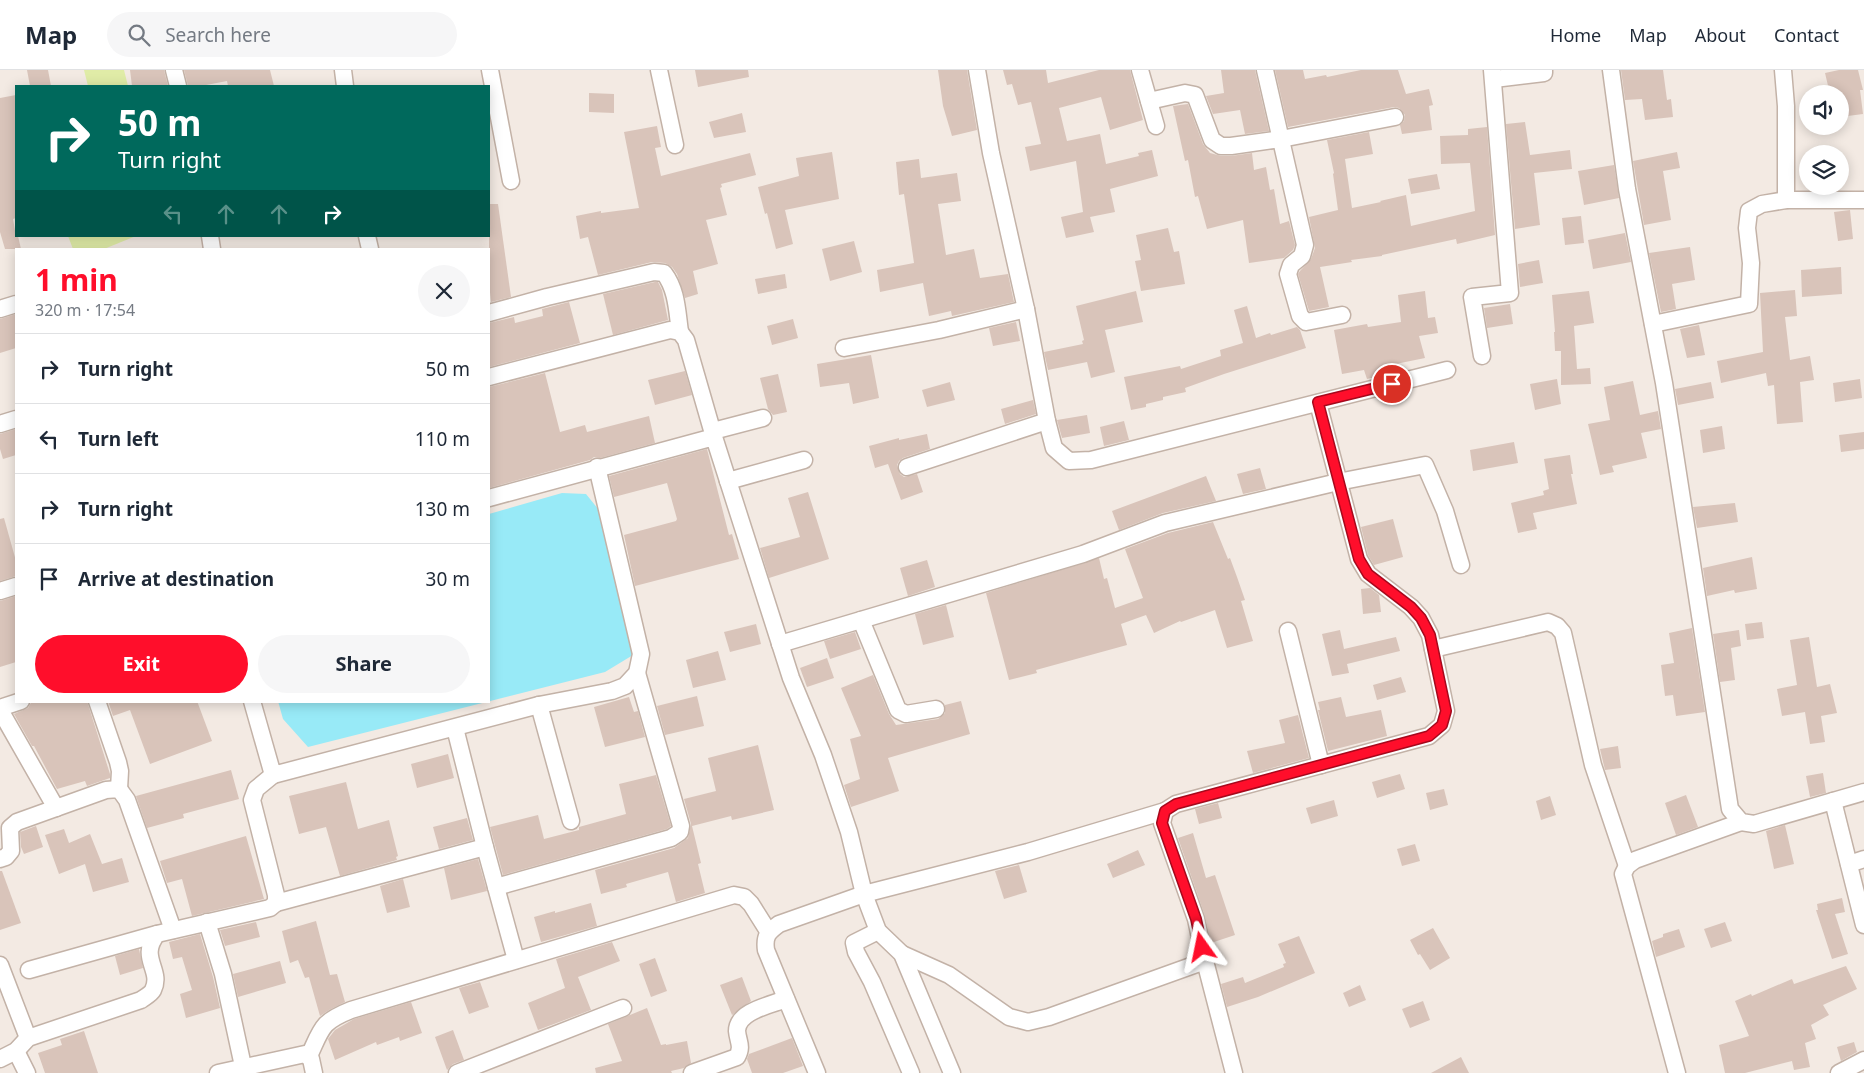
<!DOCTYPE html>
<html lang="en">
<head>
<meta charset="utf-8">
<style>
  :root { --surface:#fff; --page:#f6f6f7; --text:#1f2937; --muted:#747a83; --line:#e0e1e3; --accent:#ff0e2b }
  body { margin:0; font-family:"Noto Sans",sans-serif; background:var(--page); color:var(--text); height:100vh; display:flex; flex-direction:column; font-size:19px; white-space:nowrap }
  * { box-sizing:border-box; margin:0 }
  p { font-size:16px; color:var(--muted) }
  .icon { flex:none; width:28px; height:28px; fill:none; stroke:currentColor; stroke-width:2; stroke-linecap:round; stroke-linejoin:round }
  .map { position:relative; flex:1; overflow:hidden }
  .side { position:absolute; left:15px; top:178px; width:475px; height:455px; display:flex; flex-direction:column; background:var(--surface); border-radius:0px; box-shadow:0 2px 12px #0003 }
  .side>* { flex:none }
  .top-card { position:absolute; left:15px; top:15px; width:475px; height:152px; border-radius:0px; box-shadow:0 2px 12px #0003; background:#00695c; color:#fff; overflow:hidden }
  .controls { position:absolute; left:1799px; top:15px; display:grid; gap:10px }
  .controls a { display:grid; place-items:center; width:50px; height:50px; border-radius:50%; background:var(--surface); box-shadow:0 2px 12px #0003; font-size:25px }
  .pin { position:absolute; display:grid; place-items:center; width:42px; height:42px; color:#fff; margin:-21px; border:2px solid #fff; border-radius:50%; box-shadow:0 1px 5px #0007 }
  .me { position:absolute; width:55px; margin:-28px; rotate:348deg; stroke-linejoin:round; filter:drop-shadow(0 0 4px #0008) }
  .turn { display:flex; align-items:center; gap:18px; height:105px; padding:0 20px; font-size:22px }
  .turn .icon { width:65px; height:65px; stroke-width:2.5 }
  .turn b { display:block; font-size:35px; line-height:42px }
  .lanes { display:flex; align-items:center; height:48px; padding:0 20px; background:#0003; justify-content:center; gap:25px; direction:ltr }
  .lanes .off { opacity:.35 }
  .round { display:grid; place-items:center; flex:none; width:52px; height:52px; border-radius:26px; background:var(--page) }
  .summary { display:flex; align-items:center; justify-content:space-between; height:85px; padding:0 20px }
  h1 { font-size:30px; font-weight:700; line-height:38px; color:var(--accent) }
  .action { display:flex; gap:10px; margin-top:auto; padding:10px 20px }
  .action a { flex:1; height:58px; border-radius:30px; background:var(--accent); color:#fff; font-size:20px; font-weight:700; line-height:58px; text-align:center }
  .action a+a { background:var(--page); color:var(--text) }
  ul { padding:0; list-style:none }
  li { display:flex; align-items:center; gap:15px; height:70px; padding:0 20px; border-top:1px solid var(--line) }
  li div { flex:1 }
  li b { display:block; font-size:19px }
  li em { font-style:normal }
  header { display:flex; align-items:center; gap:30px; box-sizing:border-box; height:70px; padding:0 25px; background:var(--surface); border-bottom:1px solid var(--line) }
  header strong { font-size:24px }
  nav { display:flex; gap:28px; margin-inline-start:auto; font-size:18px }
  .search { width:350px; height:45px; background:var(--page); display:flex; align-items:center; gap:12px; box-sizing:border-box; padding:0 18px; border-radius:28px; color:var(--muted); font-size:19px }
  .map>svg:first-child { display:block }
  .green { fill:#e0eca7 }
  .water { fill:#98eaf7 }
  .building { fill:#d9c4ba }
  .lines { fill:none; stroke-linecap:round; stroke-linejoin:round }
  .street-casing { stroke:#c3b2a7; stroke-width:19 }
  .street { stroke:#fff; stroke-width:16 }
  .route-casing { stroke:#a6091c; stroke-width:12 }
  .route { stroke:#ff0e2b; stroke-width:9 }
</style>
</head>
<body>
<header>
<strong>Map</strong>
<div class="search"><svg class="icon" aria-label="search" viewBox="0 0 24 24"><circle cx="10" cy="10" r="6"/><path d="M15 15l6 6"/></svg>Search here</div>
<nav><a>Home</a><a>Map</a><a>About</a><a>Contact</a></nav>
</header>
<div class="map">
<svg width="1864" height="1003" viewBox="0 0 1864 1003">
  <rect width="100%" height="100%" fill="#f3eae3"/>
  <g class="green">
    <polygon points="84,0 124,0 128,16 88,16"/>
    <polygon points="68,166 136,166 104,179 73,179"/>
  </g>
  <polygon class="water" points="562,423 586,424 607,450 633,585 605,602 308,677 283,649 278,631 489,631 489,444"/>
  <g class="building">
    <polygon points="27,0 48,0 51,16 30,16"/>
    <polygon points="130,0 164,0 168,16 132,16"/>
    <polygon points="184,0 270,0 274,16 228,16 227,11 201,16 188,16"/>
    <polygon points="695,0 748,0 749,7 698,17"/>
    <polygon points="938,0 967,0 977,60 952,66 943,36"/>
    <polygon points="1003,0 1046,0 1048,13 1099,0 1130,0 1143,50 1110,60 1101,27 1059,38 1067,71 1100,64 1106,94 1139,86 1138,83 1152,80 1158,106 1110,119 1115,142 1090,147 1094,162 1066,168 1061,147 1083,142 1076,91 1030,101 1025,77 1041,74 1031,32 1018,35 1012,14 1007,15"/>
    <polygon points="1221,0 1255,0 1269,61 1245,64 1240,40 1213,44 1206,26 1224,23"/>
    <polygon points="1275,0 1303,0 1305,9 1326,5 1327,7 1361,0 1398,0 1406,24 1429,19 1433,35 1429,36 1432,60 1402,64 1400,55 1404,51 1405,45 1399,38 1394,37 1288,57"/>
    <polygon points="1621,0 1663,0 1667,30 1671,29 1673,47 1645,50 1642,29 1625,30"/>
    <polygon points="1839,0 1858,0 1863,20 1860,20 1863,44 1840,47 1840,24 1830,24 1825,3"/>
    <polygon points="589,23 614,24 614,43 589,42"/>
    <polygon points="16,25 16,148 13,149 16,166 18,166 21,179 5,179 0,162 0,28"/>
    <polygon points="1188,34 1203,74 1210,83 1221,86 1231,86 1252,83 1254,100 1266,97 1270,120 1274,119 1280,154 1289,151 1295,175 1293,180 1284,188 1249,193 1243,150 1207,159 1198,126 1195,127 1188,90 1185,91 1173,36"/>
    <polygon points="742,43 746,62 714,68 709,52"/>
    <polygon points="1525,52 1530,85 1570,80 1572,99 1534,103 1540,155 1515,159 1506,54"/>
    <polygon points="657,56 661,77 655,78 661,106 750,83 756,105 721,114 722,117 720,118 727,145 706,150 718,194 693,201 698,224 685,228 677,204 672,197 665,193 652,192 598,205 588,167 580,169 576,146 601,141 601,143 639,138 624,62"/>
    <polygon points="1487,57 1495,165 1457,174 1456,169 1382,185 1382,186 1351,190 1352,192 1320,197 1329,237 1309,241 1298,204 1300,201 1311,189 1315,178 1309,147 1338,140 1333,104 1334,103 1327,70 1369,62 1373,84 1345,89 1352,138 1381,132 1380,131 1406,125 1411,156 1475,141 1470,93 1441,94 1440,66 1468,65 1468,59"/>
    <polygon points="832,82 839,129 785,140 793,174 776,179 767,143 765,144 758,117 799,106 796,88"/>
    <polygon points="1677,82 1680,98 1663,101 1671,150 1644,155 1633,91"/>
    <polygon points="919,89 921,108 957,103 961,131 938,134 946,185 974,179 980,208 1008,204 1014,232 952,246 951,241 929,246 923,213 880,222 877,200 914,193 904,124 899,125 896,92"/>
    <polygon points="1614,95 1619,128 1584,135 1578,101"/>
    <polygon points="1437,104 1440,119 1411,124 1408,109"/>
    <polygon points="489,134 498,134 511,227 491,232 489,213"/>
    <polygon points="1850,140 1853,169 1838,171 1834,142"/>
    <polygon points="1581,146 1584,173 1565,175 1562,148"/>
    <polygon points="1168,158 1174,182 1179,181 1185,214 1141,221 1135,191 1141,190 1136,165"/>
    <polygon points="1625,163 1631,192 1593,199 1588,170"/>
    <polygon points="854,171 862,202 830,211 822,179"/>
    <polygon points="1690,177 1695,210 1672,214 1676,239 1661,242 1649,183"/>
    <polygon points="1539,190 1543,213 1520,217 1518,194"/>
    <polygon points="1841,197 1842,224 1802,227 1801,200"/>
    <polygon points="785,204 787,218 758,224 755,209"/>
    <polygon points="655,212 658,212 662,220 668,250 613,265 603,224"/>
    <polygon points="1795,220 1797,246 1785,247 1790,290 1810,286 1814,310 1800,312 1803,352 1777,354 1774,315 1768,316 1766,303 1721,313 1717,291 1763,282 1760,223"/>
    <polygon points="1136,221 1143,252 1105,260 1115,302 1091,308 1087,292 1048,300 1044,282 1083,274 1082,271 1084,270 1076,236"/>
    <polygon points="1425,221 1428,248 1435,247 1438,263 1419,266 1425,288 1381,297 1384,305 1367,309 1364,300 1342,304 1334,260 1367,254 1368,257 1401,252 1398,225"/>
    <polygon points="1589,221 1594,253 1574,256 1577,299 1590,298 1591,314 1561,315 1561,281 1555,281 1554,262 1555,262 1552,225"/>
    <polygon points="569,232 580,273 489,297 489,253 514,247 515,253 543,246 542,239"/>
    <polygon points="1510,234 1513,254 1487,258 1484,238"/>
    <polygon points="1247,236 1256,268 1270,263 1271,265 1297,257 1300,260 1306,278 1224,304 1185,318 1186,322 1163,327 1163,330 1146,334 1146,337 1131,340 1124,307 1180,296 1181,299 1221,286 1220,280 1243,273 1234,240"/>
    <polygon points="16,244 16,278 0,283 0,249"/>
    <polygon points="793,249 798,268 772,275 767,256"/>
    <polygon points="1016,252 1020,271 993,276 989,258"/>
    <polygon points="1699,255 1705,285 1687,288 1680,259"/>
    <polygon points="871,285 879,328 853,334 849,313 820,317 817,294"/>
    <polygon points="685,301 692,325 655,335 648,310"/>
    <polygon points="545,303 560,362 585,355 587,362 649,346 655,373 600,388 594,387 590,390 489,418 489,317"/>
    <polygon points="778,304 787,342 773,345 768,339 760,308"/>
    <polygon points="1557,309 1561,334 1535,340 1530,314"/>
    <polygon points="1860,309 1862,328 1835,332 1833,313"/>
    <polygon points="1633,311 1640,345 1658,341 1661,359 1641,363 1647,388 1612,396 1614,402 1600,405 1588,354 1610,350 1604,317"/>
    <polygon points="950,312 955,330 927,337 922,320"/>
    <polygon points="1711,312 1714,328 1678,335 1675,319"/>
    <polygon points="1033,330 1036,344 1005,354 1001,339"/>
    <polygon points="1087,345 1090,363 1062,368 1057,350"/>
    <polygon points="1124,351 1129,370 1104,376 1100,357"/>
    <polygon points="1722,356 1725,379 1703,383 1700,360"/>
    <polygon points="16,359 16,385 3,389 0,379 0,364"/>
    <polygon points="1864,362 1864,379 1841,382 1839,365"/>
    <polygon points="927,364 930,379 903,388 899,391 897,395 900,404 904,407 917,404 923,422 901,430 888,394 875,398 869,376 899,368 899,370"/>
    <polygon points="1514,372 1518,393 1473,401 1470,380"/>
    <polygon points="707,379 729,465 732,464 739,489 635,516 624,465 676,451 677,449 667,413 614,427 609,406"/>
    <polygon points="1570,385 1573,404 1571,404 1577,434 1533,443 1537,459 1518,463 1511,433 1544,425 1543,421 1549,419 1544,389"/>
    <polygon points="1260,398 1266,419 1243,424 1237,404"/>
    <polygon points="1206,406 1216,431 1163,443 1119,460 1112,441"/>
    <polygon points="808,422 829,489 769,508 760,478 800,467 788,428"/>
    <polygon points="1735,433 1738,452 1697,458 1693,437"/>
    <polygon points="4,448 16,491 16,506 0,511 0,449"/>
    <polygon points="1393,449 1403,487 1374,495 1368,485 1361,457"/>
    <polygon points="1213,452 1228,489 1230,488 1237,507 1245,530 1241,531 1253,571 1227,578 1215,540 1181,552 1180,551 1154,563 1146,545 1121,554 1127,575 1036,600 1037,603 1009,610 986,523 1099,488 1104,509 1107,508 1115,538 1143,528 1125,479 1168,463"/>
    <polygon points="1752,487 1757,519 1735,523 1734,520 1707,526 1703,498"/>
    <polygon points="927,490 935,517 908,526 900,498"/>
    <polygon points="1370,518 1379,525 1381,542 1363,544 1361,519"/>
    <polygon points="16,526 16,592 0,597 0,531"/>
    <polygon points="946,535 954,567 923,575 915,544"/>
    <polygon points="1762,552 1764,568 1747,570 1745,554"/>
    <polygon points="756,554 761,574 730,582 724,562"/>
    <polygon points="1692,558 1705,642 1676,646 1673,625 1665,626 1661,595 1674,593 1669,563"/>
    <polygon points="1340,560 1344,579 1396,567 1400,581 1347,594 1349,603 1332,606 1322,564"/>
    <polygon points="1739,560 1741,576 1731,578 1735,610 1720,612 1713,564"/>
    <polygon points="855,562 861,579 830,589 824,571"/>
    <polygon points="1809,567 1817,617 1830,614 1837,643 1821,646 1825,672 1810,674 1805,642 1782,646 1777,619 1797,615 1790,570"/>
    <polygon points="718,581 726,610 693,618 686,590"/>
    <polygon points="827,588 834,608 807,617 800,598"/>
    <polygon points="873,605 889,644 896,655 938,649 945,643 945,635 961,631 970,664 888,688 899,721 851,737 844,715 860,709 850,669 861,666 841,618"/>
    <polygon points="1401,607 1406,622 1377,630 1373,615"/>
    <polygon points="697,626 704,656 665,665 657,636"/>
    <polygon points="629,627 634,642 638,641 645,667 605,677 594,637"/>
    <polygon points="1341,627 1346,647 1381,640 1387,666 1328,681 1318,640 1320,640 1318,632"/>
    <polygon points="32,631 87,631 110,704 110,708 87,716 85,711 57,719 34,676 32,676 14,644 28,638"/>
    <polygon points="108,631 197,631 212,671 150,694 130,640 113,646"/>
    <polygon points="1298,645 1309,688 1253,703 1247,681 1285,673 1279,650"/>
    <polygon points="758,675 774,740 732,750 731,746 692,756 701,793 698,794 705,823 676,832 668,802 626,814 627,817 601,824 595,800 674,778 688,768 691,754 684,729 716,721 708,688"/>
    <polygon points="1618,676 1621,698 1605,700 1600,679"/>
    <polygon points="448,684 454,708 417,718 411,694"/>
    <polygon points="231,700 239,729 183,744 184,748 147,758 136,726"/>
    <polygon points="1823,703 1826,723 1810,727 1806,706"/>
    <polygon points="1400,704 1405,719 1377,728 1372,712"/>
    <polygon points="656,705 671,756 667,759 503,805 490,757 538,745 544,769 579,760 579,757 626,744 619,714"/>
    <polygon points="346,712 358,759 389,750 398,786 396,787 397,790 340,806 326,757 299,764 289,726"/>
    <polygon points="1444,719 1448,735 1430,740 1426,723"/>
    <polygon points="1686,725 1698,757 1676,765 1665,733"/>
    <polygon points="1550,726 1556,745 1541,750 1536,731"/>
    <polygon points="1334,730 1338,746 1311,754 1306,738"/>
    <polygon points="1218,733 1222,748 1199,754 1195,739"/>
    <polygon points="467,748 473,770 439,779 433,757"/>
    <polygon points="1785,755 1794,794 1774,799 1766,761"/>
    <polygon points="36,756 43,777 24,784 21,777 20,762"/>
    <polygon points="64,759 69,773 90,764 102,794 122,788 129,812 93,822 85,794 59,804 45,765"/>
    <polygon points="1193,763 1206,808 1215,805 1235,865 1211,873 1205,846 1178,768"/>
    <polygon points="246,766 264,829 192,846 182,809 167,813 160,791"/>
    <polygon points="1415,774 1420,791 1402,796 1397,779"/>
    <polygon points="1138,780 1145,795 1113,808 1107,794"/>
    <polygon points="478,789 487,821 451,830 444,798"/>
    <polygon points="1019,795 1027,822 1004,829 995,801"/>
    <polygon points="0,801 2,801 21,853 0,860"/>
    <polygon points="403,809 410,837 387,843 380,816"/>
    <polygon points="1842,828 1845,842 1835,844 1848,884 1832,889 1816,840 1818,840 1817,834"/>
    <polygon points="591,833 597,856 541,872 534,847 555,841 555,843"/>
    <polygon points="316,851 330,905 337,904 345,932 329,940 320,946 309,907 305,908 298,890 290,893 282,861"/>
    <polygon points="256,852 260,867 225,876 220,860"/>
    <polygon points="1725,852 1732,871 1711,878 1704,859"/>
    <polygon points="1433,858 1450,888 1430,900 1420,884 1418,885 1410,870"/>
    <polygon points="1679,859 1685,877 1656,887 1652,871 1663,867 1663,864"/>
    <polygon points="200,864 213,907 220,938 186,948 180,924 192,920 182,887 173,889 169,872"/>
    <polygon points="1299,866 1315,903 1258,927 1227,937 1221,914 1243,907 1245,913 1284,897 1283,894 1286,893 1278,874"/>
    <polygon points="612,872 620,891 578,907 591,940 538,960 528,933 565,918 556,889"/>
    <polygon points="139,879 143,898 120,905 115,886"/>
    <polygon points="655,888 667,921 651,927 639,894"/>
    <polygon points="280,891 286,913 238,927 233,904"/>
    <polygon points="1846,896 1857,919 1823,935 1829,945 1811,955 1816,969 1805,973 1810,997 1794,1000 1792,991 1745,1003 1725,1003 1719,975 1749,966 1735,931 1751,924 1752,926 1792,909 1794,914"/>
    <polygon points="742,907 751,931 732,945 720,915"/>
    <polygon points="480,912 489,937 469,944 459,918"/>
    <polygon points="1360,915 1366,930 1349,937 1343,923"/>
    <polygon points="1423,931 1430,950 1410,958 1402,939"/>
    <polygon points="411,932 422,963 400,971 399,967 377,975 376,972 335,990 328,969 335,960 354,949"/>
    <polygon points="647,938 661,975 666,974 666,975 687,971 691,993 684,998 671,1001 672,1003 596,1003 595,998 622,991 608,954"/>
    <polygon points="453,960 464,990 453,994 447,1000 435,967"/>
    <polygon points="84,961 98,1003 45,1003 38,983 62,975 60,969"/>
    <polygon points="792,968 803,996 783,1003 752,1003 747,989 749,984"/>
    <polygon points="1854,972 1857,982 1841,991 1837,977"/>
    <polygon points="1461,987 1469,1003 1431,1003"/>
  </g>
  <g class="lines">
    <g class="street-casing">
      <g id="street">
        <polyline points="174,0 178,16"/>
        <polyline points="343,0 345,16"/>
        <polyline points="490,0 511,111"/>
        <polyline points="659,0 675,75"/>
        <polyline points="977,0 991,83 1026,239 1047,351 1054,378 1069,391 1091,390 1447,300"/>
        <polyline points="1140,0 1156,56"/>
        <polyline points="1265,0 1305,175 1302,186 1291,195 1288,204 1300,246 1306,252 1342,245"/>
        <polyline points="1611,0 1627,119 1664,313 1730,739 1741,752 1754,754 1864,722"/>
        <polyline points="1783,0 1786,36 1786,130"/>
        <polyline points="1494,9 1544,3 1544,0"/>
        <polyline points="1149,31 1185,23 1195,25 1212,70 1221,76 1231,76 1281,69 1395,47"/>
        <polyline points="210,166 212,179"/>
        <polyline points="367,166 370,179"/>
        <polyline points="0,239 16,234"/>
        <path d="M489,243L547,227L654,202L664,203C677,220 677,241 680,262"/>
        <polyline points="1653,254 1749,234 1751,193 1747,158 1749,141 1762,134 1786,130 1864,130"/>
        <polyline points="844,278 939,260 1026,239"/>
        <polyline points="1482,286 1472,227 1510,223 1492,0"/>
        <polyline points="489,307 670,260 680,262 686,270 714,367"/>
        <polyline points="0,354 16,349"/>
        <polyline points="713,361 763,348"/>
        <polyline points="907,397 1047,351"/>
        <polyline points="728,411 804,390"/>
        <polyline points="489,428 714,367 791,608 823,685 849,762 864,824 878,861 902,884 952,1003"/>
        <polyline points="0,521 16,516"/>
        <polyline points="861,550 898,640 906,644 936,639"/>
        <polyline points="1288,561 1321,695"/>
        <polyline points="780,574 1083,484 1165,453 1338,412 1425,395 1445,441 1461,495"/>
        <polyline points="1433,579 1548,552 1557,556 1563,563 1593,695 1627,796"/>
        <polyline points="97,631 118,692 120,701 119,719"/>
        <polyline points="252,631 273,705 539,635 612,621 625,616 637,603 641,584 597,397"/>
        <polyline points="539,635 571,751"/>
        <polyline points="0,638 21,631"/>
        <polyline points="0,640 56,738"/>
        <polyline points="455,658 485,777 516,890"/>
        <polyline points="1833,731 1864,855"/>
        <polyline points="0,789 6,787 11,781 10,758 17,752 106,720 119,719 127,730 173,860"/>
        <polyline points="1849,794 1864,789"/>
        <polyline points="496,817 671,768 680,762 681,756 637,603"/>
        <polyline points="276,833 485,777"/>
        <polyline points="207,852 223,904 243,996"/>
        <polyline points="878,861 854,873 856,882 872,912 911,1003"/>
        <polyline points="902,884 949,905 1009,947 1028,952 1049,947 1205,891"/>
        <polyline points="0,895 28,968"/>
        <polyline points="29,900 157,864"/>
        <polyline points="16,981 27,1003"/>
        <path d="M309,986C322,958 321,952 351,940L734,825L744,827L751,834L768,861"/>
        <path d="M0,989L16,981L28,968L141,930C145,927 151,924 153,920C163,900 138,888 157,864L270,838L276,833V825L252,730L256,719L273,705"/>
        <polyline points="218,1003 305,984 311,989 314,1003"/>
        <polyline points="457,1003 623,938"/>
        <path d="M692,1003L737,987C743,976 738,972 737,961C737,941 771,935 786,929"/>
        <path d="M817,1003L766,880C764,866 768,862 779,854L864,824L1028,782L1165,741"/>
        <polyline points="1234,1003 1205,891 1196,849 1162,753 1165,741 1176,734 1429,666 1442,655 1446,641 1430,565 1421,548 1411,537 1368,504 1359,489 1318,333"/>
        <polyline points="1677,1003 1623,804 1627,796 1635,790 1741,752"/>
        <polyline points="1839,1003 1864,990"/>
      </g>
    </g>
    <use href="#street" class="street"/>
  </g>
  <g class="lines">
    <g class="route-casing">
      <polyline id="route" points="1202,877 1196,849 1162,753 1165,741 1176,734 1429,666 1442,655 1446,641 1430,565 1421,548 1411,537 1368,504 1359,489 1318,332 1392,314"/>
    </g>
    <use href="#route" class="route"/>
  </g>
</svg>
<div class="controls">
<a><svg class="icon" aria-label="sound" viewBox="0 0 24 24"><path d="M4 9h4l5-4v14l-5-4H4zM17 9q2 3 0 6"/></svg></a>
<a><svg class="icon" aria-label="layers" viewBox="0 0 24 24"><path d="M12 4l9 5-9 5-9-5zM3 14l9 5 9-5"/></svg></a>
</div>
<div class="pin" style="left:1392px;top:314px;background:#d93025"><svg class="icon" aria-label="arrive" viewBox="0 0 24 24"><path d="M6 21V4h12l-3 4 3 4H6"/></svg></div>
<svg class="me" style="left:1202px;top:877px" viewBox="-20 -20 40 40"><path d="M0-17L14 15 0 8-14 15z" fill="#ff0e2b" stroke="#fff" stroke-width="4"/></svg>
<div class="top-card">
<div class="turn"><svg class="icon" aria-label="right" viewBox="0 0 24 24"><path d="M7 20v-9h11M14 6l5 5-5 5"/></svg><div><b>50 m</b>Turn right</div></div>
<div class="lanes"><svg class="icon off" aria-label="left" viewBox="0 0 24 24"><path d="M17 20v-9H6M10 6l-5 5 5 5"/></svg><svg class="icon off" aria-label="ahead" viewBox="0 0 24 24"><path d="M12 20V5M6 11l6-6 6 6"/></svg><svg class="icon off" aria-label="ahead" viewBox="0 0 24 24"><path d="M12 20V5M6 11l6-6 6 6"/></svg><svg class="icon" aria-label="right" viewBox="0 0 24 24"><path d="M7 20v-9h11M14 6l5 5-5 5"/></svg></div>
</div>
<section class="side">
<div class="summary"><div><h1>1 min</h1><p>320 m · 17:54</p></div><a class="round"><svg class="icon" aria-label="close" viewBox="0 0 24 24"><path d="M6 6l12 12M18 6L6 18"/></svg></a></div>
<ul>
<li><svg class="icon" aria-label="right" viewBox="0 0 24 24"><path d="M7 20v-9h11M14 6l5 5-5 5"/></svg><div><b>Turn right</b></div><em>50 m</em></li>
<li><svg class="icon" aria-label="left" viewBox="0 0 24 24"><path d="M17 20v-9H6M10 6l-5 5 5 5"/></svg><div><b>Turn left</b></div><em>110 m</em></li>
<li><svg class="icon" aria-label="right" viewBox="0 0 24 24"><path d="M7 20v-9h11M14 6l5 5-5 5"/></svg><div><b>Turn right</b></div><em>130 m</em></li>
<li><svg class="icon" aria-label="arrive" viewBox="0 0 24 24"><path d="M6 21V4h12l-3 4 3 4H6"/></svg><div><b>Arrive at destination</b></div><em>30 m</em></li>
</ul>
<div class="action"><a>Exit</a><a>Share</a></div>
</section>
</div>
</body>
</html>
